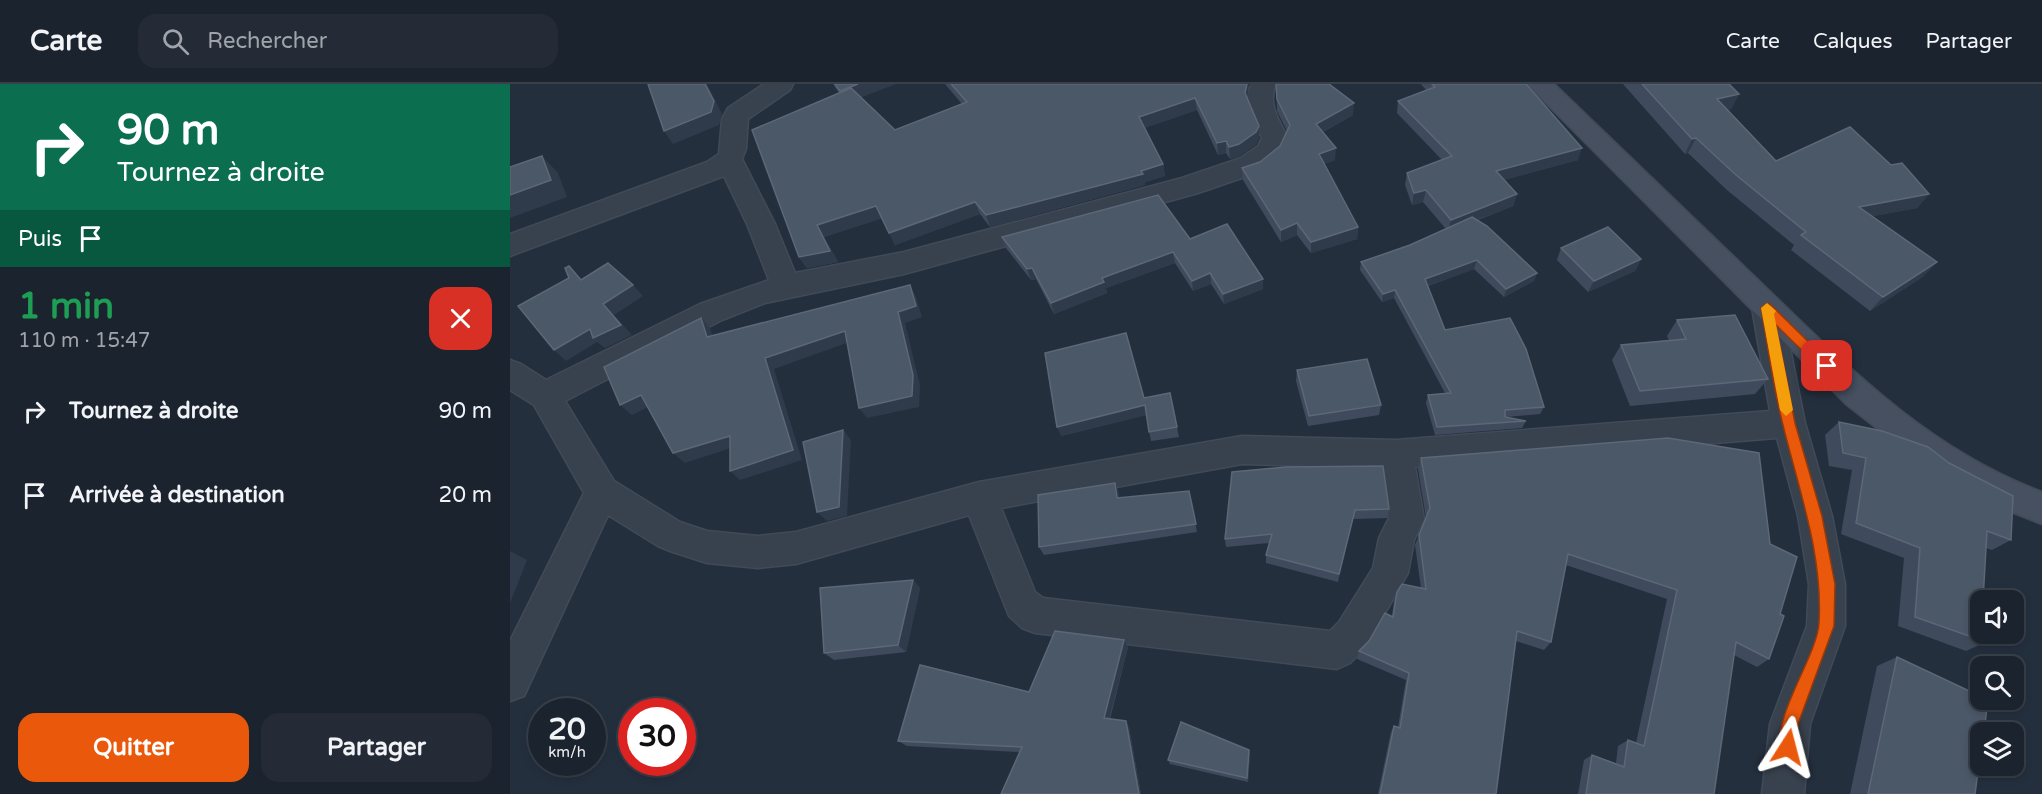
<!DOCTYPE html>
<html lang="fr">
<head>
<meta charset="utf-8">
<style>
  :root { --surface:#1b232e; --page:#242b36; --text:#f1f3f6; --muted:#a0a4aa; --line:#39404a; --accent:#ea580c }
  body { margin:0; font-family:"Varela Round",sans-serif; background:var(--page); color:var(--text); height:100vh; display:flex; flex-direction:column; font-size:22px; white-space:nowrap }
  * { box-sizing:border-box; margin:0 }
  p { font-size:20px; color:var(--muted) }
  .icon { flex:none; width:33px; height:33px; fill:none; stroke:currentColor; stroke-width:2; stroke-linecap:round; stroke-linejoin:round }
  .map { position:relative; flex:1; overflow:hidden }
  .details { display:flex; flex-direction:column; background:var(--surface); width:510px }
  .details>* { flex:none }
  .top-card { background:#0b6e4f; color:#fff; overflow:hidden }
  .buttons { position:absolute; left:1460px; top:506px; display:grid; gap:12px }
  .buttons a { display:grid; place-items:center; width:54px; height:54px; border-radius:12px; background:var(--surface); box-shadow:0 3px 9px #0003,0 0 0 2px var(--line); font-size:30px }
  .speed { position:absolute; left:18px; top:614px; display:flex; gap:12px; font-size:30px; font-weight:700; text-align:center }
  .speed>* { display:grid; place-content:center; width:78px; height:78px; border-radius:50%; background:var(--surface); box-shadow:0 3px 9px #0003,0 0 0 2px var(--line); line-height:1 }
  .speed small { font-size:15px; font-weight:400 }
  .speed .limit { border:9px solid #d22; background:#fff; color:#111 }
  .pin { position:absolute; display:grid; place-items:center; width:51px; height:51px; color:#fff; margin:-26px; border-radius:12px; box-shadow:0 3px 9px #0006 }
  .me { position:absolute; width:66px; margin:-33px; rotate:9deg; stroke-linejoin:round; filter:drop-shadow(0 0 4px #0008) }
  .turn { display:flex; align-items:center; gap:21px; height:126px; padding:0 18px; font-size:27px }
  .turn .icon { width:78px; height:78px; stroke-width:2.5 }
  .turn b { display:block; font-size:42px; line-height:51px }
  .then { display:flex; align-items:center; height:57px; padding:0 18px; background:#0003; gap:12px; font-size:22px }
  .round { display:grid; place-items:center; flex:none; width:63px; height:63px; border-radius:18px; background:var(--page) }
  .summary { display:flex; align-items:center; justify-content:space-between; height:102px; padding:0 18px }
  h1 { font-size:36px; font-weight:700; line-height:45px; color:#1e9e55 }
  .cta { display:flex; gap:12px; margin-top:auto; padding:12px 18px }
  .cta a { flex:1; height:69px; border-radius:18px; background:var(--accent); color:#fff; font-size:24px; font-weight:700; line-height:69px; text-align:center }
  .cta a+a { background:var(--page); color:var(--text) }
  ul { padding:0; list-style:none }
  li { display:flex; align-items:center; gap:18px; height:84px; padding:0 18px }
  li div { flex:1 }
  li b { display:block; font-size:22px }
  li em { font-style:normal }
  header { display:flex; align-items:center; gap:36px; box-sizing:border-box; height:84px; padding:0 30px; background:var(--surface); border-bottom:2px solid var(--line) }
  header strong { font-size:28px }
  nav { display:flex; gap:33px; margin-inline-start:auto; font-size:21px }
  .search { width:420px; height:54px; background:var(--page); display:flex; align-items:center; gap:15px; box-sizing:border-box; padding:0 21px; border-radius:18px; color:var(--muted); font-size:22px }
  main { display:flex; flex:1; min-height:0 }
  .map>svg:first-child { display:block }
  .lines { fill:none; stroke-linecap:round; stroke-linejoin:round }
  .minor-casing { stroke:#414a57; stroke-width:3 }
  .secondary-casing { stroke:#414a57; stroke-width:3 }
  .minor { fill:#38414e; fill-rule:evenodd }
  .secondary { fill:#465061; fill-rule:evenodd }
  .wall { fill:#3f4b5c }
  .shaded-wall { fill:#2f3b4b }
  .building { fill:#4b5868; stroke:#5c6777; stroke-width:1.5 }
  .route { fill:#ea580c; stroke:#983908; stroke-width:1.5 }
  .slow { fill:#f59e0b }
</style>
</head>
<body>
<header>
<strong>Carte</strong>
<div class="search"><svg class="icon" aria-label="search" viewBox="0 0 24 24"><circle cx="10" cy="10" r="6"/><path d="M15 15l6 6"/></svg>Rechercher</div>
<nav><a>Carte</a><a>Calques</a><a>Partager</a></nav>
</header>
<main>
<section class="details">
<div class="top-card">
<div class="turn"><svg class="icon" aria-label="right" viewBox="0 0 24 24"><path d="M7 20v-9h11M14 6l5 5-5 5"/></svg><div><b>90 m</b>Tournez à droite</div></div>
<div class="then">Puis<svg class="icon" aria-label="arrive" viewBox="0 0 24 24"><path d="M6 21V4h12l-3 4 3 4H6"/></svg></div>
</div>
<div class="summary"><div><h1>1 min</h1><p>110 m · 15:47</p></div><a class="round" style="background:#d93025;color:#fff"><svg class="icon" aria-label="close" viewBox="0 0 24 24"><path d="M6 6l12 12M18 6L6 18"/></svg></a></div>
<ul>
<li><svg class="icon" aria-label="right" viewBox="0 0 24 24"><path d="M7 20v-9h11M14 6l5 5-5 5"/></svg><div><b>Tournez à droite</b></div><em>90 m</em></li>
<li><svg class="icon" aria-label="arrive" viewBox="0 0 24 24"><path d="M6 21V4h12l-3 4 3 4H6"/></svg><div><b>Arrivée à destination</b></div><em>20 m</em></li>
</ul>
<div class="cta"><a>Quitter</a><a>Partager</a></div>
</section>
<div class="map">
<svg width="1532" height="710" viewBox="0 0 1532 710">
  <rect width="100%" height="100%" fill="#242f3e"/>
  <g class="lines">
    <g class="minor-casing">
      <path id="minor" d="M254,0H283L280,6L238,35L236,65L232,75L265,140L285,189L394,168L672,94L731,74L748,62L752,54C743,37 731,19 742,0H766C757,19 769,37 778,54L768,73L749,88L688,109L394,190L255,219L212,236L55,317L104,397L170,438L197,447L248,452L286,448L469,398L732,352L886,356L1260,327L1242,224L1246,216L1257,212L1268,216L1272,224L1295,339L1322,432L1335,500V542L1300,640L1294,710H1252L1260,640L1297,542L1299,500L1288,432L1267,354L905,383L914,435L904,456L898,489L855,564L840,579L827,585L525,549L512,544L499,532L459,431L286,480L248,484L197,479L160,467L148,462L98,431L14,612L0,617V557L74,409L24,321L0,306V276L11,280L36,296L190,220L259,196L237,140L214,92L0,172V150L197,78L209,70L212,35L218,24ZM732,380L872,384L879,434L869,454L863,484L829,538L820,547L533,514L525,508L491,424Z"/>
    </g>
    <g class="secondary-casing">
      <path id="secondary" d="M1017,0H1044C1111,65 1179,130 1247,195C1335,280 1415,364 1532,408V440L1484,421L1424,389L1336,320Z"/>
    </g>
    <use href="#minor" class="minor"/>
    <use href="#secondary" class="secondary"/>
  </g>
  <g class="wall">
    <polygon points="323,0 385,0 351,13 385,46 452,20 435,0 739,0 737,13 749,54 746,60 730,72 720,75 716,69 708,71 687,26 634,44 653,80 655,92 635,98 635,101 480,143 470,130 385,161 372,134 314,153 328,178 297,184 289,173 329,9"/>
    <polygon points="766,0 843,31 813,48 825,76 814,80 848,143 847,155 801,169 787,151 771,158 733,96 732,84 750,78 770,62 777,47 767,27"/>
    <polygon points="911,0 1016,0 1068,76 994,96 1007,110 1003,122 968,136 1027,189 1024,197 994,213 964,185 918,202 935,246 1034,323 1030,330 996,333 1016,337 1012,344 925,351 916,319 918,311 935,309 884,214 872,218 850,186 851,178 900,161 936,145 913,118 902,121 895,101 897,89 932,76 887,29 888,17 916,6"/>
    <polygon points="1113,0 1219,0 1229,10 1221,25 1217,26 1266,77 1381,81 1419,110 1407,124 1363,132 1414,192 1360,227 1281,166 1284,161 1217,106 1178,69 1175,70"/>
    <polygon points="492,153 680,155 753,195 753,205 714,220 701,200 683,207 665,179 596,204 597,209 544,230 526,195 521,196 496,164"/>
    <polygon points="1051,164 1131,175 1125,187 1078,208 1047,176"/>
    <polygon points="1167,236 1258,295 1245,310 1120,322 1102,276 1111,261 1159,256 1157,252"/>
    <polygon points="787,286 871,321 869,331 798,342 786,297"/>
    <polygon points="660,309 669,353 641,357 636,331 551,352 634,314"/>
    <polygon points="1329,338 1501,456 1482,466 1476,464 1470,516 1476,558 1456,567 1388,542 1394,474 1331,450 1342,386 1319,382 1315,351"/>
    <polygon points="911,374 1260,460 1270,530 1259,575 1247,583 1224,571 1204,710 1068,710 1074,676 1082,671 1106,679 1108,662 1118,656 1126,659 1157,515 1056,481 1041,558 1034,566 1006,557 986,710 868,710 881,648 884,642 888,643 896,596 847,575 849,567 882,532 884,517 887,508 911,504 905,461 916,434 908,385"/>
    <polygon points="722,388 879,425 877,434 843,435 828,498 756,479 756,471 759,459 716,463 715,455"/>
    <polygon points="605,399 609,409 609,414 679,407 687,448 534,471 529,463"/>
    <polygon points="403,496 410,504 396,568 324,576 314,569"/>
    <polygon points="618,563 600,635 619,643 631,710 491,710 510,668 397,662 388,657 519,608"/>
    <polygon points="1387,573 1465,710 1340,710 1367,582"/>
    <polygon points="739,666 740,671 738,698 660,680 658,676"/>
  </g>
  <g class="shaded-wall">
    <polygon points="195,0 197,0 212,30 209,41 163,60 154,47"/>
    <polygon points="348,0 385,0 337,19 330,7"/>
    <polygon points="737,0 739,0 736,21 735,9"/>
    <polygon points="1229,10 1221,25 1199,30 1207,15"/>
    <polygon points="685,14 687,26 631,45 629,33"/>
    <polygon points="844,19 843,31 805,52 806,40"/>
    <polygon points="749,42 749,54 746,60 730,72 720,75 719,63"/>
    <polygon points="1186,54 1178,69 1175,70 1182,55"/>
    <polygon points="716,57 716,69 708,71 707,59"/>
    <polygon points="826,64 825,76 809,82 809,70"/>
    <polygon points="1072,64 1068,76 982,99 986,87"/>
    <polygon points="32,72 48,89 57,113 0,134 0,111"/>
    <polygon points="653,80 655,92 635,98 635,101 480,143 476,131"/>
    <polygon points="916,106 913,118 902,121 904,109"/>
    <polygon points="1007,110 1003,122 938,147 941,136"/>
    <polygon points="1419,110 1407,124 1338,137 1349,123"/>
    <polygon points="465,118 470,130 385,161 379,149"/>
    <polygon points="366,122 373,134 314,153 328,178 297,184 289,173 307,141"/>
    <polygon points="787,139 787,151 771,158 771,146"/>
    <polygon points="848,143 847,155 801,169 801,158"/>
    <polygon points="663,168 665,179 596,204 597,209 544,230 541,219 592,194"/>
    <polygon points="1131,175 1125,187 1078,208 1084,197"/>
    <polygon points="967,176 964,185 914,203 915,195"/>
    <polygon points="1427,178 1414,192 1360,227 1373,213"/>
    <polygon points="522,184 526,195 521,196 517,185"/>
    <polygon points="700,189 701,200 683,207 682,197"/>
    <polygon points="1027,189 1024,197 994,213 996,205"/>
    <polygon points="753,195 753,205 714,220 713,210"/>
    <polygon points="123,201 133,212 104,231 122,251 95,264 87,258 56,277 44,266 93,220"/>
    <polygon points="400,201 406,213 412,233 395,239 410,301 409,323 357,334 349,324"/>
    <polygon points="885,206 884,214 872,218 873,210"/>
    <polygon points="191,234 200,244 207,264 197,253"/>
    <polygon points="335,247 342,257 264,285 292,376 230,396 220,387 255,274"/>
    <polygon points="131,311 142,321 122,331 110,321"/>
    <polygon points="635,321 637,331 551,352 547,343"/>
    <polygon points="333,346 341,356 337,432 317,437 307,428"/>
    <polygon points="220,352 230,361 175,379 163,369"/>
    <polygon points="605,399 609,409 610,423 607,414"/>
    <polygon points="845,426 843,435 828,498 829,490"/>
    <polygon points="0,467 17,476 0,519"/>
    <polygon points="403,496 410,504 396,568 388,561"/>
    <polygon points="614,556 618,563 598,639 594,634"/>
    <polygon points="616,637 619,643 631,710 629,710"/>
    <polygon points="739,666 740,671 738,698 737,694"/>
  </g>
  <g class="building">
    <polygon points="138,0 195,0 204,17 201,28 154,47"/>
    <polygon points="325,0 348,0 330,7"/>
    <polygon points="441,0 737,0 735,9 749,42 746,48 729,60 719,63 716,57 707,59 685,14 629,33 653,80 631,87 633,90 476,131 465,118 379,149 366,122 307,141 320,167 289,173 242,46 341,4 385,46 457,18"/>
    <polygon points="766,0 819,0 844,19 806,40 826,64 809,70 848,143 801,158 787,139 771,146 732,84 750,78 770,62 780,41 767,15"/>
    <polygon points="922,0 1016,0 1072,64 986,87 1007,110 941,136 916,106 904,109 897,89 942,72 888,17 925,3"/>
    <polygon points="1132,0 1219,0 1229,10 1207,15 1266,77 1340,43 1381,81 1392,79 1419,110 1349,123 1427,178 1373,213 1291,151 1296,148 1226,91 1186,54 1182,55"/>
    <polygon points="32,72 41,96 0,111 0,83"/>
    <polygon points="648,111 680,155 717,140 753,195 713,210 700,189 682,197 663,168 592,194 594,198 541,219 522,184 517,185 492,153"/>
    <polygon points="962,133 977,142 1027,189 996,205 967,176 915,195 935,246 1000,234 1016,265 1034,323 995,326 995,333 1016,337 927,343 918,311 941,309 885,206 873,210 851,178 900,161"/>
    <polygon points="1098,143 1131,175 1084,197 1051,164"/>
    <polygon points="98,179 123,201 93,220 111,241 83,254 80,245 44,266 8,222 59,194 55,184 59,182 71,196"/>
    <polygon points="400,201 406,222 388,228 403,291 402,312 349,324 335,247 255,274 283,366 220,387 220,352 163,369 131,311 110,321 94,283 191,234 197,253"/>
    <polygon points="1225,231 1258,295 1130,307 1111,261 1176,255 1167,236"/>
    <polygon points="616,249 634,314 660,309 667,343 639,348 635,321 547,343 535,269"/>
    <polygon points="857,275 871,321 799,332 787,286"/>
    <polygon points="1329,338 1372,347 1418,363 1439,379 1503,412 1501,456 1477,447 1473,516 1470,516 1470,549 1476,549 1476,558 1405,533 1410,464 1346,439 1356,374 1333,369"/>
    <polygon points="333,346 329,423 307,428 293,358"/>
    <polygon points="1158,354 1249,369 1260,460 1287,473 1270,530 1274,532 1259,575 1226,558 1204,710 1076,710 1082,671 1114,683 1118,656 1134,662 1167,506 1058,470 1041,558 1007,547 986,710 870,710 884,642 890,644 899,589 849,567 859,557 875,529 883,533 887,508 892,500 916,505 909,451 920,424 911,374"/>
    <polygon points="873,382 879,425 845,426 829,490 756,471 762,450 715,455 722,388 776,383"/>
    <polygon points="605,399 607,414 679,407 686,440 529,463 528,411"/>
    <polygon points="403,496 388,561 314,569 310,504"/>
    <polygon points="545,547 614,556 594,634 616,637 629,710 491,710 512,663 388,657 410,581 519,608"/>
    <polygon points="1387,573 1470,612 1470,615 1478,616 1474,648 1470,648 1470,673 1465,710 1358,710"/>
    <polygon points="671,638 739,666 737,694 658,676"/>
  </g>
  <path class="route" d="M1257,219L1261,221L1323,282L1321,286H1312L1266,241L1285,339L1312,432L1325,500L1324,542L1288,640L1284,669L1278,671L1272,669C1259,637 1307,573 1309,539C1313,470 1289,407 1273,341C1263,303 1258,263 1251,224Z"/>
  <polygon class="slow" points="1257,219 1266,227 1264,230 1283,326 1276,332 1270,326 1251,224"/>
</svg>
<div class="buttons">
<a><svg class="icon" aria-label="sound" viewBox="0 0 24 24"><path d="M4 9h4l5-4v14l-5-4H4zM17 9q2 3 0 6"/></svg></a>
<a><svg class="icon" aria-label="search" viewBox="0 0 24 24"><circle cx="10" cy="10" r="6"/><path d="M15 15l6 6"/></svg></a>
<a><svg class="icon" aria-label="layers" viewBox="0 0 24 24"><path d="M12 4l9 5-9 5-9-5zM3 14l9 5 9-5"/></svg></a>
</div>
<div class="speed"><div>20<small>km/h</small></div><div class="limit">30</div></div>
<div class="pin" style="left:1317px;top:282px;background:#d93025"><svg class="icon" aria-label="arrive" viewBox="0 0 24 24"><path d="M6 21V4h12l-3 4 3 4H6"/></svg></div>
<svg class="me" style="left:1278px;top:663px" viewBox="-20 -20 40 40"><path d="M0-17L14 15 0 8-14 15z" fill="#ea580c" stroke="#fff" stroke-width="4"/></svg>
</div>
</main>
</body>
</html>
